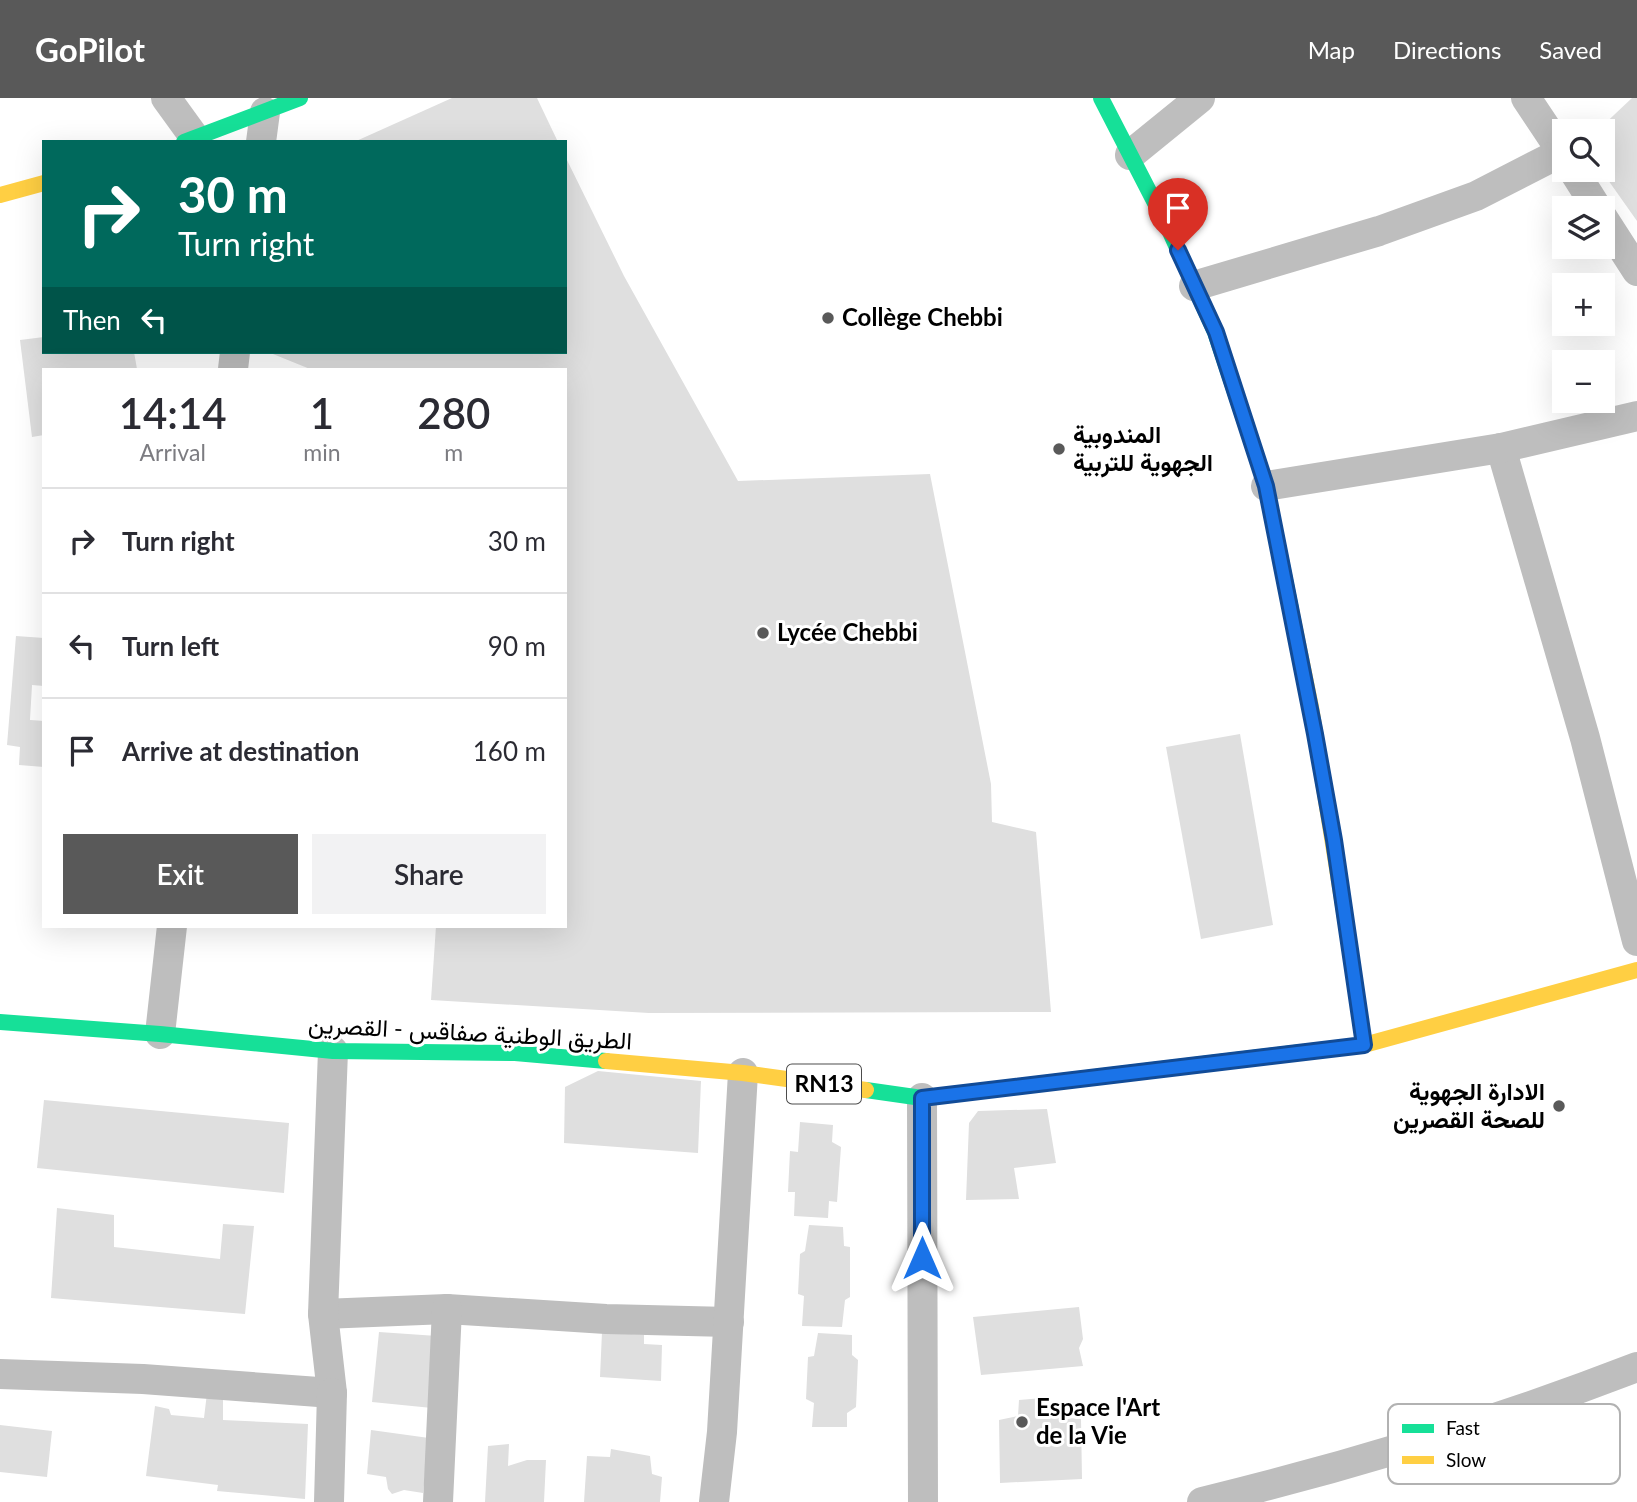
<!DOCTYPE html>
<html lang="en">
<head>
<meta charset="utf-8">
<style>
  :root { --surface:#fff; --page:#f2f2f3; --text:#2b2b33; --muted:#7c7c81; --line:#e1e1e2; --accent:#595959 }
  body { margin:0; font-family:Lato,Vazirmatn,sans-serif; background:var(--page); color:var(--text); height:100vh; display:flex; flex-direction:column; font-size:26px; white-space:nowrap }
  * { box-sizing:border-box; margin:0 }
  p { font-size:23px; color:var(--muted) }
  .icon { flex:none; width:38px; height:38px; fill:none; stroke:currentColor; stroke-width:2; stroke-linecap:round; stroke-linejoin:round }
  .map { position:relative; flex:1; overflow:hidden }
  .details { position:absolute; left:42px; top:270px; width:525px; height:560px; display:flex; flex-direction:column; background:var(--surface); border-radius:0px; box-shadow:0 7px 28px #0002 }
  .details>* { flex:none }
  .banner { position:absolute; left:42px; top:42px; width:525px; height:214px; border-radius:0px; box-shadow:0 7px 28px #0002; background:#00695c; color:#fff; overflow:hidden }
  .tools { position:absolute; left:1552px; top:21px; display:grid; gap:14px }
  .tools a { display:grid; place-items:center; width:63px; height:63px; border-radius:0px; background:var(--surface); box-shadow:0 7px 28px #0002; font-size:35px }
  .pin { position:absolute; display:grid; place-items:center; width:60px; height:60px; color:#fff; margin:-72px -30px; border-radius:50% 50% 50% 0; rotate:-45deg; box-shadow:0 0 7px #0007 }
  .pin .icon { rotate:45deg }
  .me { position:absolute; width:77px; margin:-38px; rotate:0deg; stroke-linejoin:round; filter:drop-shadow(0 0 5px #0008) }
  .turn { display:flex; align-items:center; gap:24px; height:147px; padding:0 21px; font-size:32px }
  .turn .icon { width:91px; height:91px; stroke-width:2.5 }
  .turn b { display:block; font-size:49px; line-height:60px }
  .then { display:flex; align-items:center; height:66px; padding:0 21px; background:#0003; gap:14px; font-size:26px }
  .eta { display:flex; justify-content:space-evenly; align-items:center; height:119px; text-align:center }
  .eta b { font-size:42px; font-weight:600; line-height:49px }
  .button { display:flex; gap:14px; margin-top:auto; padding:14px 21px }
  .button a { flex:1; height:80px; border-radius:0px; background:var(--accent); color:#fff; font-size:28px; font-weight:600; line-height:80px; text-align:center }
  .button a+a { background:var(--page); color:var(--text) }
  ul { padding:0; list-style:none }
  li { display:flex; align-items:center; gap:21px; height:105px; padding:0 21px; border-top:2px solid var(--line) }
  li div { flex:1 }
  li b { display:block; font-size:26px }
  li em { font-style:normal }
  header { display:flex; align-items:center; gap:42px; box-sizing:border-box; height:98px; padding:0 35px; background:var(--accent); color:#fff }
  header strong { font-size:33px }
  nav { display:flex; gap:38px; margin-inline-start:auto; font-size:24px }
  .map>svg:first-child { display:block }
  .building { fill:#dfdfdf }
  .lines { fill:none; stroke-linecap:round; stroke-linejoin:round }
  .street { stroke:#bebebe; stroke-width:30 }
  .fast { stroke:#16e098; stroke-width:16 }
  .slow { stroke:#ffcf43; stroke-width:16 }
  .route-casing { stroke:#114b97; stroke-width:18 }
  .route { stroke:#1a73e8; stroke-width:12 }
  .poi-dot { fill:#595959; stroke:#fff; stroke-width:2.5 }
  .labels { text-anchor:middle; stroke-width:6; stroke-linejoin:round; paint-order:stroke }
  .shield { fill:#fff; stroke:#4c4c4c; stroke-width:2 }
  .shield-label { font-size:23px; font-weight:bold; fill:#000 }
  .poi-label { font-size:24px; font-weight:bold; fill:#000; stroke:#fff; text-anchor:start }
  .street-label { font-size:24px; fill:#000; stroke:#fff }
  .key { fill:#fff; stroke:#b2b2b2; stroke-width:2 }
  .key-label { font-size:19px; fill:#000 }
</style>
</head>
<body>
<header>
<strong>GoPilot</strong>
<nav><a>Map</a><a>Directions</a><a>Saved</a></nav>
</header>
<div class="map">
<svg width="1637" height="1404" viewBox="0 0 1637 1404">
  <rect width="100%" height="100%" fill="#fff"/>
  <g class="building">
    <polygon points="452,0 537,0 558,44 354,44"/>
    <polygon points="1632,0 1637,0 1637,123 1601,72 1603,72 1603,33 1597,33"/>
    <polygon points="565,58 624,178 738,383 930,376 991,686 992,724 1036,734 1051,914 649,915 431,902 436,828 565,828 565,271 310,271 268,254 565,254"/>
    <polygon points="44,239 44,254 134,254 137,271 44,271 44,337 32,339 20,242"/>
    <polygon points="16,538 44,540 44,588 32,587 30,622 44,623 44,669 19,667 20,649 7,647"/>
    <polygon points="1240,636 1273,827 1201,841 1166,649"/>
    <polygon points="598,973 701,983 698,1055 564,1045 565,989"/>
    <polygon points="44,1002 289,1025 284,1095 37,1070"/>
    <polygon points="1047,1011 1056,1065 1014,1070 1019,1101 966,1102 969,1025 978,1013"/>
    <polygon points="800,1024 833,1027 832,1044 841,1049 837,1104 829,1103 828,1120 794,1118 795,1094 788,1094 790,1053 798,1054"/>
    <polygon points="57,1110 114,1117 114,1149 220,1161 223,1126 254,1128 245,1216 51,1200"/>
    <polygon points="809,1127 843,1129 844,1148 850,1149 850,1199 845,1202 842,1229 802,1228 804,1198 798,1196 800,1156 805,1153"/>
    <polygon points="1079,1209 1083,1241 1079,1250 1083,1268 981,1277 973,1219"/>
    <polygon points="379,1234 437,1238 432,1310 372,1304"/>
    <polygon points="602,1234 644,1237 644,1246 662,1247 661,1283 600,1279"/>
    <polygon points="818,1235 852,1237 852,1257 858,1262 856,1309 847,1315 847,1329 812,1329 814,1305 806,1301 808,1259 814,1258"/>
    <polygon points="207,1295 223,1296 223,1322 308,1326 305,1401 217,1393 218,1387 146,1378 155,1308 169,1311 171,1317 204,1320"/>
    <polygon points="1043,1300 1045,1318 1081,1321 1082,1381 1000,1385 999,1322 1018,1318 1019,1302"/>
    <polygon points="0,1327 52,1333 47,1379 0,1374"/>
    <polygon points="371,1332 429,1340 423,1395 404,1392 392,1396 388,1391 386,1379 367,1376"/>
    <polygon points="509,1346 508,1368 527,1362 546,1362 544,1404 485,1404 488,1348"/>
    <polygon points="611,1351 650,1358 652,1376 662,1379 660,1404 584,1404 587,1358 610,1359"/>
  </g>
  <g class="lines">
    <g class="street">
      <polyline points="166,0 195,40"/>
      <polyline points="1526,0 1564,57"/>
      <polyline points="261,44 265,14"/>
      <polyline points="1130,57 1200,0"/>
      <polyline points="1573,72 1597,110"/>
      <polyline points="1603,120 1637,173"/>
      <polyline points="1194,188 1379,133 1476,98 1562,54"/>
      <polyline points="233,271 235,254"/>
      <polyline points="1501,350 1585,640 1637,843"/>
      <polyline points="1266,388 1501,350 1637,318"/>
      <polyline points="160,936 172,828"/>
      <polyline points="922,1000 923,1404"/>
      <polyline points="323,1216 447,1211 606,1221 729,1224"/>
      <polyline points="0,1276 143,1281 332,1295 323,1216 333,953"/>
      <polyline points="329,1404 332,1295"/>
      <polyline points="438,1404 447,1211"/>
      <polyline points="714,1404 722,1334 743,975"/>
      <path d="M1202,1404C1350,1368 1495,1324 1637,1269"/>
    </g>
    <g class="fast">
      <polyline points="1101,0 1170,134 1215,234 1266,388 1291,511"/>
      <polyline points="184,44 300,0"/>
      <polyline points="1347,833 1364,947"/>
      <polyline points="0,924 160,936 333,953 515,955 606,963"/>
      <polyline points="866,992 922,1000 1302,954"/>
    </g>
    <g class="slow">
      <polyline points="0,97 44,85"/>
      <polyline points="1291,511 1311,609 1347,833"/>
      <polyline points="1302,954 1364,947 1637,872"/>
      <polyline points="606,963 743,975 866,992"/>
    </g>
  </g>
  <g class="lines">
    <g class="route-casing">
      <polyline id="route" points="922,1160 922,1000 1364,947 1334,742 1315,636 1266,388 1216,234 1178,152"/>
    </g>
    <use href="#route" class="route"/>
  </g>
  <g class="poi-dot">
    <circle cx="828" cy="220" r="7"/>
    <circle cx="1059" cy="351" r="7"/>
    <circle cx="763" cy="535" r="7"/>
    <circle cx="1559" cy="1008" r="7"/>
    <circle cx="1022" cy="1324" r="7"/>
  </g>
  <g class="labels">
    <rect class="shield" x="787" y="966.5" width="74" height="39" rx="5"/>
    <g class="shield-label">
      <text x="824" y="994">RN13</text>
    </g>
    <g class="poi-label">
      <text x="842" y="228">Collège Chebbi</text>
      <text x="1073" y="345">المندوبية<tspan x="1073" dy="28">الجهوية للتربية</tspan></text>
      <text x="777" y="543">Lycée Chebbi</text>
      <text x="1545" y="1002" text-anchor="end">الادارة الجهوية<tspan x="1545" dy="28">للصحة القصرين</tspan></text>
      <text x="1036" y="1318">Espace l'Art<tspan x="1036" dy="28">de la Vie</tspan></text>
    </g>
    <g class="street-label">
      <text transform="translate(470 935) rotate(3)" y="8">الطريق الوطنية صفاقس - القصرين</text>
    </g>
  </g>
  <rect x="1388" y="1306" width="232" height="80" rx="10" class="key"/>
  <rect x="1402" y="1326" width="32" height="9" fill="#16e098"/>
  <rect x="1402" y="1358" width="32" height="8" fill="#ffcf43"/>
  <g class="key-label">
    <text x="1446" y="1337">Fast</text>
    <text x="1446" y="1369">Slow</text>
  </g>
</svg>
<div class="tools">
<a><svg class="icon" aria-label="search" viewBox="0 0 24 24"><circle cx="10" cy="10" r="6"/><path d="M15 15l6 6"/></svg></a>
<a><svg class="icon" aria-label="layers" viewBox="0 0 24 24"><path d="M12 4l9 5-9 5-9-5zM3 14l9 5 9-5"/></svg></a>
<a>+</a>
<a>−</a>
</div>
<div class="pin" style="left:1178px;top:152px;background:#d93025"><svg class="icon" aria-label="arrive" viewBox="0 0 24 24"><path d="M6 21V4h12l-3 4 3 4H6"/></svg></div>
<svg class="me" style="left:922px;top:1160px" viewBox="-20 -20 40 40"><path d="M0-17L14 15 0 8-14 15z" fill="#1a73e8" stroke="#fff" stroke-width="4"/></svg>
<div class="banner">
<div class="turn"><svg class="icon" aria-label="right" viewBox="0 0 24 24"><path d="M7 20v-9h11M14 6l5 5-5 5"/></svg><div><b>30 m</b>Turn right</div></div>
<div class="then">Then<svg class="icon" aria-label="left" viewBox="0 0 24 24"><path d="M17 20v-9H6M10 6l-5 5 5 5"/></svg></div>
</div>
<section class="details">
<div class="eta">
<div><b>14:14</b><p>Arrival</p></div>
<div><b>1</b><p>min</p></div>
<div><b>280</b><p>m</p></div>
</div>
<ul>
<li><svg class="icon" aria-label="right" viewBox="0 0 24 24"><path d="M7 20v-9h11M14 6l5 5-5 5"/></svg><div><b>Turn right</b></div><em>30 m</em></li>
<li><svg class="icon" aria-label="left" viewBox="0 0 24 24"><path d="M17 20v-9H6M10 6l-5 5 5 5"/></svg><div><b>Turn left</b></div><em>90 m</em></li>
<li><svg class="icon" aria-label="arrive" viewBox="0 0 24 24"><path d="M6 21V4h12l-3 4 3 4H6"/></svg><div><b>Arrive at destination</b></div><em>160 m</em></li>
</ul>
<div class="button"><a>Exit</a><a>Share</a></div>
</section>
</div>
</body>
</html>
